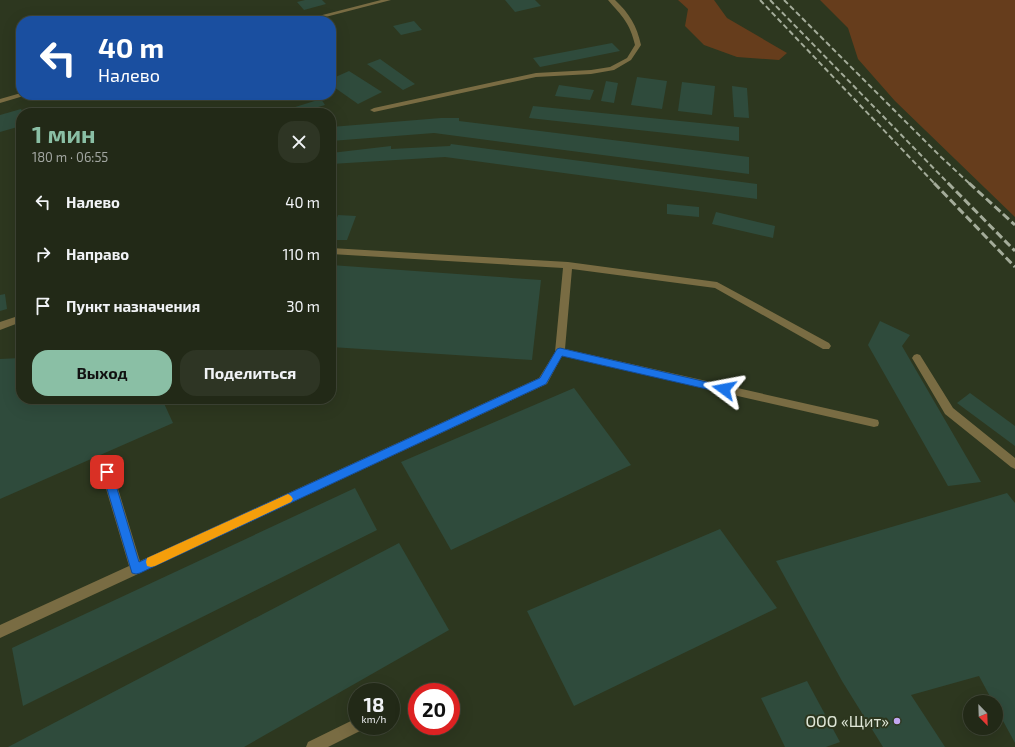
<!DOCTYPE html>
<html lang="ru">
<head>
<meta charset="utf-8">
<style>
  :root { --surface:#222917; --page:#2e3524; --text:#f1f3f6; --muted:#a2a6a1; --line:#3f4536; --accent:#8abfa5 }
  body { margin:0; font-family:"Exo 2",sans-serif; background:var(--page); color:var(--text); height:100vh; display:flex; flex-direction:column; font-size:15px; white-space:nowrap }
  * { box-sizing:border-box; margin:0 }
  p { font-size:13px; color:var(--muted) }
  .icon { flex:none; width:22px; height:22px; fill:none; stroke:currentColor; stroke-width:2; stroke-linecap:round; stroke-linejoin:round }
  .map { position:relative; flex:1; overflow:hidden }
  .side { position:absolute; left:16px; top:108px; width:320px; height:296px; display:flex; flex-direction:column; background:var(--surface); border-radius:16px; box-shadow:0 4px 16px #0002,0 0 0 1px var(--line) }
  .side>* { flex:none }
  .hud { position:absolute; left:16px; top:16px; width:320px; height:84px; border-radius:16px; box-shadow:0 4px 16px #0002,0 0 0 1px var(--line); background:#1a4fa0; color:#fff; overflow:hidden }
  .needle { width:26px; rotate:157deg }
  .fabs { position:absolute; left:963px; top:695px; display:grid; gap:8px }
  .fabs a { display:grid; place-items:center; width:40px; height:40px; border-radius:50%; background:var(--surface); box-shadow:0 4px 16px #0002,0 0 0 1px var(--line); font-size:20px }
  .speed { position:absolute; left:348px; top:683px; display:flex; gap:8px; font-size:20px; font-weight:700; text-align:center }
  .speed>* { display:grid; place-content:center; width:52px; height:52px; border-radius:50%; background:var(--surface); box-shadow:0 4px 16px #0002,0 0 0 1px var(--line); line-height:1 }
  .speed small { font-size:10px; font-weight:400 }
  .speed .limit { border:6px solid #d22; background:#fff; color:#111 }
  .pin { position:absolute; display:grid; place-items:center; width:34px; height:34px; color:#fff; margin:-17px; border-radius:8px; box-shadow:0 2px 6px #0006 }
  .me { position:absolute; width:44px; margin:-22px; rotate:283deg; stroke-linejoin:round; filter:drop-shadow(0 0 3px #0008) }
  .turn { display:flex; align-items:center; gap:14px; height:84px; padding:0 16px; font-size:18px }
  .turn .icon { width:52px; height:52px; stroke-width:2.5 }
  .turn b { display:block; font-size:28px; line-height:34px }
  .round { display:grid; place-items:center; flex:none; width:42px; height:42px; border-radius:16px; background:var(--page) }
  .head { display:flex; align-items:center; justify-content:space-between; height:68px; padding:0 16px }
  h1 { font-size:24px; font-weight:700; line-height:30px; color:var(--accent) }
  .action { display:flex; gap:8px; margin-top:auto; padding:8px 16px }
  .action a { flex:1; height:46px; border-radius:16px; background:var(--accent); color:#111; font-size:16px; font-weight:700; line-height:46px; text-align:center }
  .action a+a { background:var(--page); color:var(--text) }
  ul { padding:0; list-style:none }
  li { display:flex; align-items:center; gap:12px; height:52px; padding:0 16px }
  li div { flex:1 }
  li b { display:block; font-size:15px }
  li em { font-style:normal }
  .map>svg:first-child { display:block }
  .green { fill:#663d1c }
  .building { fill:#2f4b3c }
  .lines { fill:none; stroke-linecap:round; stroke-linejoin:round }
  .minor { fill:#796c43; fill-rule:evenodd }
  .rail-far1 { stroke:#a4ac9a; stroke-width:2; stroke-dasharray:5.5 3; stroke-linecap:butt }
  .rail { stroke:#a4ac9a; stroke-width:3; stroke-dasharray:8 3.5; stroke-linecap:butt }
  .route { fill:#1a73e8; stroke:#114b97 }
  .slow { fill:#f59e0b }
  .poi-dot { fill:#c2a7f2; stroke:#2d371f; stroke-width:1.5 }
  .labels { text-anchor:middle; stroke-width:4; stroke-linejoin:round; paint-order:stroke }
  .near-poi-label { font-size:16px; fill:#dfe6d7; stroke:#2d371f; text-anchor:end }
</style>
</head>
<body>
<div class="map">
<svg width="1015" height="747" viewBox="0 0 1015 747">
  <rect width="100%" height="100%" fill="#2d371f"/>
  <g class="green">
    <polygon points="678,0 714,0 727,18 787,53 779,60 737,57 704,45 685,26 688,9"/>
    <polygon points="820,0 1015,0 1015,217 895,101 858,59 848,28"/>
  </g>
  <g class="building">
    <polygon points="305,0 322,0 326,4 304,10 297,2"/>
    <polygon points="505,0 535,0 541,6 515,12"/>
    <polygon points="414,21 422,30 401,35 393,26"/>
    <polygon points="612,43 620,51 540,67 533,58"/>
    <polygon points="380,59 415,84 403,90 367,64"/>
    <polygon points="349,71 382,92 358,104 331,85 331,79"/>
    <polygon points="637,77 667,81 662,109 631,105"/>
    <polygon points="606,81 618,83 614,103 601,101"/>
    <polygon points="682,82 715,86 712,115 678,111"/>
    <polygon points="559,85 594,90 590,100 555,96"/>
    <polygon points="732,86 747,88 749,118 734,117"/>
    <polygon points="321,99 325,105 298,113 276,113"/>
    <polygon points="533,106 739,127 739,141 529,118"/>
    <polygon points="267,108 270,113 251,113"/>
    <polygon points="21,109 23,113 21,113 21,126 0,132 0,115"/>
    <polygon points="441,118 459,118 459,121 749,157 749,174 434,133 331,141 331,127"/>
    <polygon points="451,144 757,184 757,199 445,157 331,164 331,153 391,146 391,149 450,146"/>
    <polygon points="667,204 699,207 699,217 667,214"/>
    <polygon points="716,212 775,226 773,238 712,224"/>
    <polygon points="338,215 356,216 347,240 331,240 331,234"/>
    <polygon points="331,265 541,280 532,360 331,347"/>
    <polygon points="5,294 7,309 0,311 0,295"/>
    <polygon points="880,321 910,335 902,346 981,482 948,486 868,345"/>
    <polygon points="21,358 21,399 162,399 173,423 0,499 0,359"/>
    <polygon points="574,388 631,465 451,550 401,462"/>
    <polygon points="970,393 1015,426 1015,446 957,403"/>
    <polygon points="355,488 377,530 23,706 12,648"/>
    <polygon points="1007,493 1015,503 1015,743 996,708 996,702 993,702 979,676 911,695 945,747 883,747 842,681 776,561"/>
    <polygon points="720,529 777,608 574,706 527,611"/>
    <polygon points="399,543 449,630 244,747 8,747"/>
    <polygon points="807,681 840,742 826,747 785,747 761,698"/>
  </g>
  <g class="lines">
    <g class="minor">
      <polygon points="381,0 391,0 310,21 299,21"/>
      <path d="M608,0H615C629,13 637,26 641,45L631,60L614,70L591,74L536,77L374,112L370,110L374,108L536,73L591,70L610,67L627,58L635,45C630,23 622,16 608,0Z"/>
      <polygon points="21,93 21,95 27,95 0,103 0,99"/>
      <polygon points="331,248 568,262 717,282 829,343 831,346 829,349 823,349 715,288 572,269 565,349 874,419 878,420 879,423 878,426 874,427 562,356 547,384 0,638 0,625 129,566 101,472 103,469 107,467 111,469 113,472 140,561 539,378 555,352 563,268 331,254"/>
      <polygon points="21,315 21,322 0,330 0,322"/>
      <polygon points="917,354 920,355 953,408 1015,458 1015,469 1011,467 945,414 912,358 914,355"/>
      <polygon points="357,718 357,726 363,726 362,730 328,747 306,747 308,742"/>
    </g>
    <g class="rail-far1">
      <polyline points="760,0 935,184"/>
      <polyline points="770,0 949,184"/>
      <polyline points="784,0 941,157 970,184"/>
    </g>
    <g class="rail">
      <polyline points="934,183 1015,267"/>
      <polyline points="948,183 1015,251"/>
      <polyline points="969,183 1015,225"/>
    </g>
  </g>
  <polygon class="route" points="560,348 724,386 729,389 724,393 562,356 546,384 140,573 136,574 132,573 102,472 104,469 107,468 111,469 112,472 139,562 540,378 557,349"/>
  <polygon class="slow" points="288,494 291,496 293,499 291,502 155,566 151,567 147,566 146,562 147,558"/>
  <circle class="poi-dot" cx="897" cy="721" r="4"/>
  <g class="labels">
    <g class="near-poi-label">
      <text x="889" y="727">ООО «Щит»</text>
    </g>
  </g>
</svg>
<div class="fabs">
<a><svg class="needle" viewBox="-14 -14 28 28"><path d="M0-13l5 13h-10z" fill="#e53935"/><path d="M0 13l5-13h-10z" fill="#a2a6a1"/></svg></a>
</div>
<div class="speed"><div>18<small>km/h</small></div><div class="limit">20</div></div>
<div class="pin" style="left:107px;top:472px;background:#d93025"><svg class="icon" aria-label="arrive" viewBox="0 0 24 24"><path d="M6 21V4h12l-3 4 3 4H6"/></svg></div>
<svg class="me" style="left:724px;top:389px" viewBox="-20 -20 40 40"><path d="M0-17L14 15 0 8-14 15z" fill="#1a73e8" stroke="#fff" stroke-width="4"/></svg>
<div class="hud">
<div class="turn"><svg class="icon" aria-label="left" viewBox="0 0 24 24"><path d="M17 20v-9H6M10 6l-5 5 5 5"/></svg><div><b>40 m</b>Налево</div></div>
</div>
<section class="side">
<div class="head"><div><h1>1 мин</h1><p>180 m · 06:55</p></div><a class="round"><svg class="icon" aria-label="close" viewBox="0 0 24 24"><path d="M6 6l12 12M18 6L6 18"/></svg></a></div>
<ul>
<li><svg class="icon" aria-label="left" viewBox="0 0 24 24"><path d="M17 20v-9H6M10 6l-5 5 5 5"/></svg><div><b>Налево</b></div><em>40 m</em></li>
<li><svg class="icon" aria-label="right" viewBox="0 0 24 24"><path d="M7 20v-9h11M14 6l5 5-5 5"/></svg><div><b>Направо</b></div><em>110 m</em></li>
<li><svg class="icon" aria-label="arrive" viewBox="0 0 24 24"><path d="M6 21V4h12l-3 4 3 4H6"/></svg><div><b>Пункт назначения</b></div><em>30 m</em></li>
</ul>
<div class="action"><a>Выход</a><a>Поделиться</a></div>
</section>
</div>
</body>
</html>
